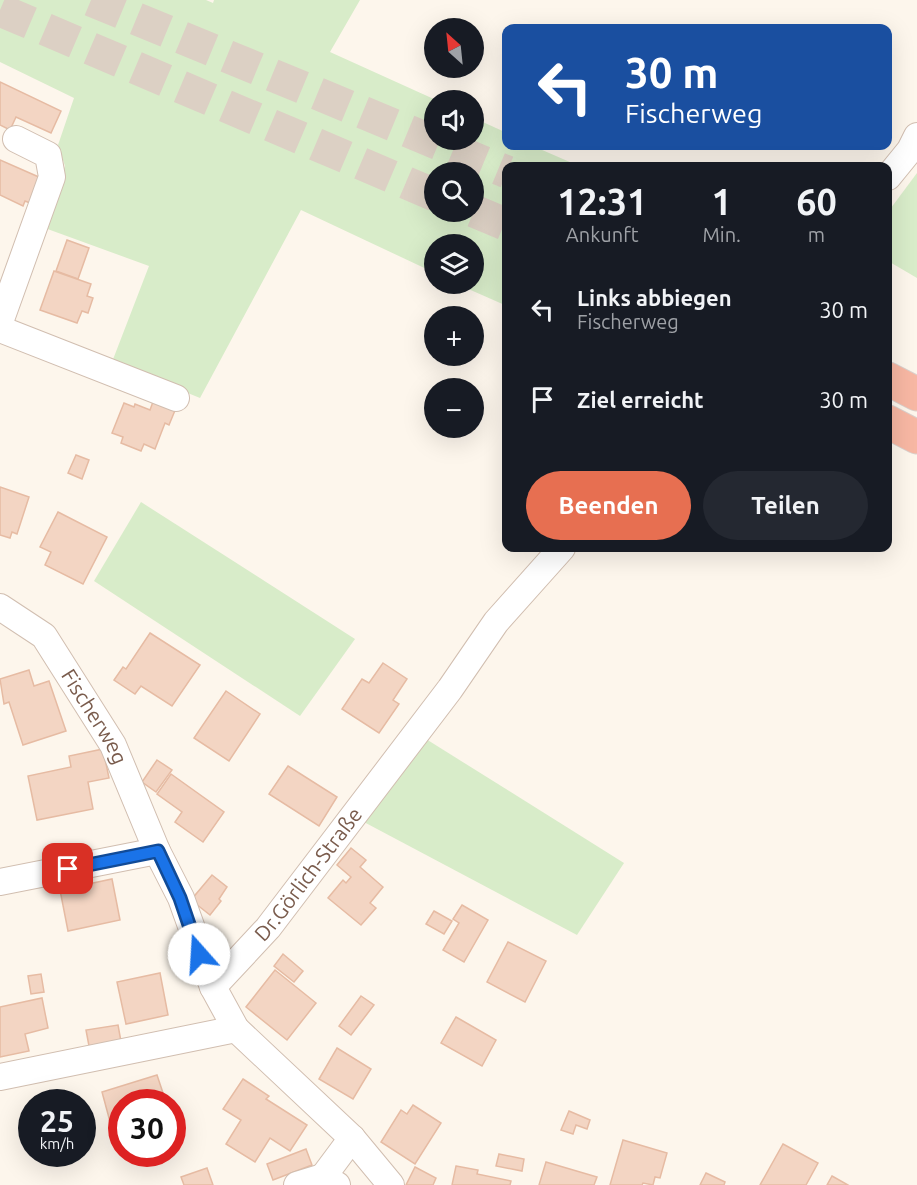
<!DOCTYPE html>
<html lang="de">
<head>
<meta charset="utf-8">
<style>
  :root { --surface:#171b24; --page:#242831; --text:#f1f3f6; --muted:#9ea1a6; --accent:#e76f51 }
  body { margin:0; font-family:Ubuntu,sans-serif; background:var(--page); color:var(--text); height:100vh; display:flex; flex-direction:column; font-size:22px; white-space:nowrap }
  * { box-sizing:border-box; margin:0 }
  p { font-size:20px; color:var(--muted) }
  .icon { flex:none; width:33px; height:33px; fill:none; stroke:currentColor; stroke-width:2; stroke-linecap:round; stroke-linejoin:round }
  .map { position:relative; flex:1; overflow:hidden }
  .panel { position:absolute; left:502px; top:162px; width:390px; height:390px; display:flex; flex-direction:column; background:var(--surface); border-radius:12px; box-shadow:0 6px 24px #0002 }
  .panel>* { flex:none }
  .banner { position:absolute; left:502px; top:24px; width:390px; height:126px; border-radius:12px; box-shadow:0 6px 24px #0002; background:#1a4fa0; color:#fff; overflow:hidden }
  .needle { width:39px; rotate:333deg }
  .buttons { position:absolute; left:424px; top:18px; display:grid; gap:12px }
  .buttons a { display:grid; place-items:center; width:60px; height:60px; border-radius:50%; background:var(--surface); box-shadow:0 6px 24px #0002; font-size:30px }
  .speed { position:absolute; left:18px; top:1089px; display:flex; gap:12px; font-size:30px; font-weight:700; text-align:center }
  .speed>* { display:grid; place-content:center; width:78px; height:78px; border-radius:50%; background:var(--surface); box-shadow:0 6px 24px #0002; line-height:1 }
  .speed small { font-size:15px; font-weight:400 }
  .speed .limit { border:9px solid #d22; background:#fff; color:#111 }
  .pin { position:absolute; display:grid; place-items:center; width:51px; height:51px; color:#fff; margin:-26px; border-radius:12px; box-shadow:0 3px 9px #0006 }
  .me { position:absolute; width:66px; margin:-33px; rotate:341deg; stroke-linejoin:round; filter:drop-shadow(0 0 4px #0008) }
  .turn { display:flex; align-items:center; gap:21px; height:126px; padding:0 24px; font-size:27px }
  .turn .icon { width:78px; height:78px; stroke-width:2.5 }
  .turn b { display:block; font-size:42px; line-height:51px }
  .eta { display:flex; justify-content:space-evenly; align-items:center; height:102px; text-align:center }
  .eta b { font-size:36px; font-weight:700; line-height:42px }
  .button { display:flex; gap:12px; margin-top:auto; padding:12px 24px }
  .button a { flex:1; height:69px; border-radius:36px; background:var(--accent); color:#fff; font-size:24px; font-weight:700; line-height:69px; text-align:center }
  .button a+a { background:var(--page); color:var(--text) }
  ul { padding:0; list-style:none }
  li { display:flex; align-items:center; gap:18px; height:90px; padding:0 24px }
  li div { flex:1 }
  li b { display:block; font-size:22px }
  li em { font-style:normal }
  .map>svg:first-child { display:block }
  .green { fill:#d8ecc9; fill-rule:evenodd }
  .building { fill:#f3d5c3; stroke:#e6bba3; stroke-width:1.5 }
  .lines { fill:none; stroke-linecap:round; stroke-linejoin:round }
  .highway-tunnel { stroke:#dcd0c4; stroke-width:33; stroke-dasharray:33 16; stroke-linecap:butt }
  .minor-casing { stroke:#d1beb0; stroke-width:28 }
  .highway-casing { stroke:#dad1cd; stroke-width:35 }
  .minor { stroke:#fff; stroke-width:26 }
  .highway { stroke:#f7b7a3; stroke-width:33 }
  .route-casing { stroke:#114b97; stroke-width:15 }
  .route { stroke:#1a73e8; stroke-width:10 }
  .labels { text-anchor:middle; stroke-width:4.5; stroke-linejoin:round; paint-order:stroke }
  .street-label { font-size:21px; fill:#7a5c4d; stroke:#fffaf3 }
</style>
</head>
<body>
<div class="map">
<svg width="917" height="1185" viewBox="0 0 917 1185">
  <rect width="100%" height="100%" fill="#fdf6ec"/>
  <g class="green">
    <path d="M0,0H206L213,3L214,0H360L330,52L436,100L435,140H474V118L507,133V146H533L579,166H507V306L457,284H474V244H435V273L301,210L200,398L112,362L149,266L42,227L65,166L58,145L74,98L0,62ZM435,172H474V212H435Z"/>
    <polygon points="917,173 917,278 888,261 888,212"/>
    <polygon points="141,502 355,639 300,716 94,581"/>
    <polygon points="426,739 624,863 577,935 362,821"/>
  </g>
  <g class="building">
    <polygon points="0,82 61,111 51,133 16,117 10,130 0,125"/>
    <polygon points="0,160 41,178 30,203 25,201 23,206 0,195"/>
    <polygon points="67,240 89,248 78,279 56,271"/>
    <polygon points="54,271 91,284 87,296 93,298 88,313 82,311 77,323 40,310"/>
    <polygon points="154,399 176,408 169,425 165,423 155,449 144,444 141,451 121,443 123,437 112,433 124,403 134,407 135,404 150,410"/>
    <polygon points="76,455 89,460 82,479 68,473"/>
    <polygon points="0,487 29,497 17,534 12,532 10,538 0,535"/>
    <polygon points="58,512 107,537 83,584 45,565 51,552 40,547"/>
    <polygon points="150,633 200,665 172,706 141,686 135,694 114,680 123,667 126,669"/>
    <polygon points="383,663 407,679 393,700 399,704 379,733 342,709 362,679 369,683"/>
    <polygon points="29,670 34,686 49,681 66,731 23,745 9,702 4,704 0,679"/>
    <polygon points="226,691 260,714 229,761 194,738"/>
    <polygon points="103,749 109,778 88,782 93,809 37,820 28,776 71,767 69,756"/>
    <polygon points="157,760 172,770 156,792 142,782"/>
    <polygon points="288,766 337,797 319,826 269,794"/>
    <polygon points="171,774 224,812 203,842 175,822 182,812 157,794"/>
    <polygon points="351,848 366,860 360,867 383,887 370,903 376,908 361,925 328,898 343,880 346,883 351,877 337,865"/>
    <polygon points="212,875 227,887 219,899 221,901 210,915 191,900"/>
    <polygon points="112,879 120,920 68,931 60,890"/>
    <polygon points="462,905 488,920 464,962 443,950 459,923 453,919"/>
    <polygon points="434,911 452,921 444,934 426,924"/>
    <polygon points="508,942 546,961 525,1002 487,982"/>
    <polygon points="283,954 303,971 294,982 274,966"/>
    <polygon points="275,970 316,1003 287,1040 246,1007"/>
    <polygon points="160,973 168,1015 126,1024 117,982"/>
    <polygon points="41,974 44,992 31,994 28,976"/>
    <polygon points="361,996 374,1005 351,1035 339,1026"/>
    <polygon points="42,998 48,1028 25,1034 29,1051 0,1057 0,1007"/>
    <polygon points="456,1017 496,1040 482,1066 441,1043"/>
    <polygon points="118,1025 122,1047 89,1046 86,1030"/>
    <polygon points="337,1048 371,1069 353,1099 319,1079"/>
    <polygon points="157,1075 166,1102 122,1102 122,1126 112,1129 102,1092"/>
    <polygon points="243,1079 269,1096 266,1099 307,1125 290,1151 270,1138 255,1162 226,1144 241,1120 223,1109"/>
    <polygon points="413,1105 441,1123 415,1164 381,1142 401,1110 407,1114"/>
    <polygon points="569,1111 590,1120 587,1129 576,1125 573,1134 561,1130"/>
    <polygon points="623,1140 667,1153 660,1178 655,1177 653,1185 643,1183 642,1185 610,1185"/>
    <polygon points="783,1144 818,1163 806,1185 760,1185"/>
    <polygon points="306,1149 312,1165 273,1180 267,1164"/>
    <polygon points="499,1154 524,1159 522,1171 496,1166"/>
    <polygon points="546,1162 597,1177 594,1185 539,1185"/>
    <polygon points="456,1166 478,1170 477,1174 511,1181 510,1185 452,1185"/>
    <polygon points="415,1167 436,1178 433,1185 406,1185"/>
    <polygon points="207,1168 213,1185 184,1185 181,1177"/>
    <polygon points="706,1173 725,1182 724,1185 700,1185"/>
    <polygon points="832,1176 848,1185 827,1185"/>
  </g>
  <g class="lines">
    <g class="highway-tunnel">
      <polyline points="91,0 507,172"/>
      <polyline points="0,10 435,195"/>
      <polyline points="474,211 507,225"/>
    </g>
    <g class="minor-casing">
      <g id="minor">
        <polyline points="888,177 910,150 917,136"/>
        <polyline points="0,322 52,177 48,155 16,139"/>
        <polyline points="0,329 176,398"/>
        <path id="s1" d="M0,607L44,636L113,745L157,851L181,898L213,987"/>
        <polyline points="0,882 157,851"/>
        <polyline points="0,1077 236,1029"/>
        <polyline points="323,1177 352,1138"/>
        <polyline points="297,1185 323,1177 337,1185"/>
        <path id="s2" d="M391,1185L352,1138L236,1029L213,987L268,928L450,689L496,622L562,548"/>
      </g>
    </g>
    <g class="highway-casing">
      <g id="highway">
        <polyline points="888,379 917,394"/>
        <polyline points="888,422 917,437"/>
      </g>
    </g>
    <use href="#minor" class="minor"/>
    <use href="#highway" class="highway"/>
  </g>
  <g class="lines">
    <g class="route-casing">
      <polyline id="route" points="68,869 158,851 180,898 199,954"/>
    </g>
    <use href="#route" class="route"/>
  </g>
  <g class="labels">
    <g class="street-label">
      <text dy="7" stroke="none"><textPath href="#s1" startOffset="148">Fischerweg</textPath></text>
      <text dy="7" stroke="none"><textPath href="#s2" startOffset="416">Dr.Görlich-Straße</textPath></text>
    </g>
  </g>
</svg>
<div class="buttons">
<a><svg class="needle" viewBox="-14 -14 28 28"><path d="M0-13l5 13h-10z" fill="#e53935"/><path d="M0 13l5-13h-10z" fill="#9ea1a6"/></svg></a>
<a><svg class="icon" aria-label="sound" viewBox="0 0 24 24"><path d="M4 9h4l5-4v14l-5-4H4zM17 9q2 3 0 6"/></svg></a>
<a><svg class="icon" aria-label="search" viewBox="0 0 24 24"><circle cx="10" cy="10" r="6"/><path d="M15 15l6 6"/></svg></a>
<a><svg class="icon" aria-label="layers" viewBox="0 0 24 24"><path d="M12 4l9 5-9 5-9-5zM3 14l9 5 9-5"/></svg></a>
<a>+</a>
<a>−</a>
</div>
<div class="speed"><div>25<small>km/h</small></div><div class="limit">30</div></div>
<div class="pin" style="left:68px;top:869px;background:#d93025"><svg class="icon" aria-label="arrive" viewBox="0 0 24 24"><path d="M6 21V4h12l-3 4 3 4H6"/></svg></div>
<svg class="me" style="left:199px;top:954px" viewBox="-20 -20 40 40"><circle r="19" fill="#fff"/><path d="M0-13L10 11 0 6-10 11z" fill="#1a73e8"/></svg>
<div class="banner">
<div class="turn"><svg class="icon" aria-label="left" viewBox="0 0 24 24"><path d="M17 20v-9H6M10 6l-5 5 5 5"/></svg><div><b>30 m</b>Fischerweg</div></div>
</div>
<section class="panel">
<div class="eta">
<div><b>12:31</b><p>Ankunft</p></div>
<div><b>1</b><p>Min.</p></div>
<div><b>60</b><p>m</p></div>
</div>
<ul>
<li><svg class="icon" aria-label="left" viewBox="0 0 24 24"><path d="M17 20v-9H6M10 6l-5 5 5 5"/></svg><div><b>Links abbiegen</b><p>Fischerweg</p></div><em>30 m</em></li>
<li><svg class="icon" aria-label="arrive" viewBox="0 0 24 24"><path d="M6 21V4h12l-3 4 3 4H6"/></svg><div><b>Ziel erreicht</b></div><em>30 m</em></li>
</ul>
<div class="button"><a>Beenden</a><a>Teilen</a></div>
</section>
</div>
</body>
</html>
